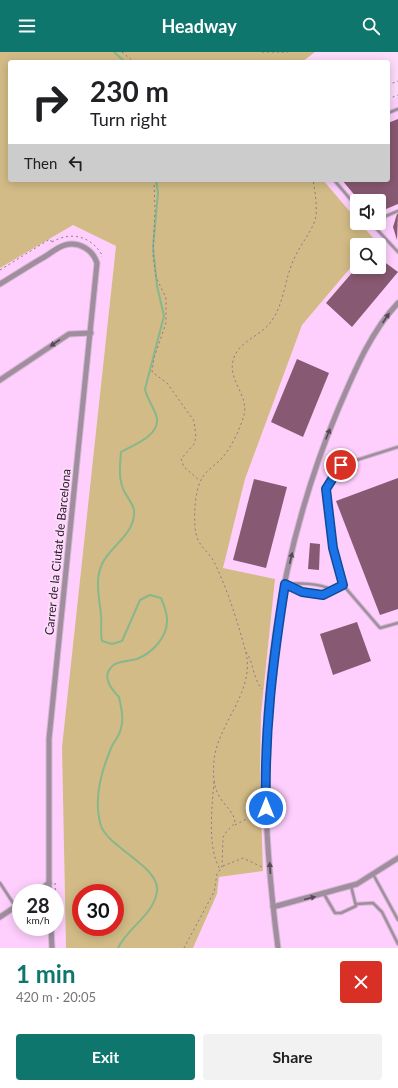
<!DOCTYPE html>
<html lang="en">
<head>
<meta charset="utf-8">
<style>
  :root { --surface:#fff; --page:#f2f2f2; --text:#202124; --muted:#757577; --accent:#0f766e }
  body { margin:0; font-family:Lato,sans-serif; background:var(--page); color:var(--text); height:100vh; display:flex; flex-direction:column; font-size:15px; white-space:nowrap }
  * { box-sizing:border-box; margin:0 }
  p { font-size:13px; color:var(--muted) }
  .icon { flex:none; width:22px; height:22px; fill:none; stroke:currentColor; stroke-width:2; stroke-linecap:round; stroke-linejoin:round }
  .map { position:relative; height:896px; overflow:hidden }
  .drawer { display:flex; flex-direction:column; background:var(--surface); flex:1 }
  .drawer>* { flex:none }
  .banner { position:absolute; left:8px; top:8px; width:382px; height:122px; border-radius:4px; box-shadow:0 2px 10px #0003; background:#fff; color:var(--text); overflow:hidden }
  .buttons { position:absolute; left:350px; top:142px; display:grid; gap:8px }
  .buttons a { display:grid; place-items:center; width:36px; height:36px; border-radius:4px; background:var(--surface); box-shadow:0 2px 10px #0003; font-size:20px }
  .speed { position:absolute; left:12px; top:832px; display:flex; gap:8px; font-size:20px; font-weight:700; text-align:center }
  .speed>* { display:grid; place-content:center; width:52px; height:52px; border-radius:50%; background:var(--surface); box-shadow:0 2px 10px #0003; line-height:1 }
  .speed small { font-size:10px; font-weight:400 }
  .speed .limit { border:6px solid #d22; background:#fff; color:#111 }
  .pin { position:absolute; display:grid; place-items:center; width:34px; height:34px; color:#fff; margin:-17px; border:2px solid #fff; border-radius:50%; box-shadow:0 1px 4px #0007 }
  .me { position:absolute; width:44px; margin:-22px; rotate:0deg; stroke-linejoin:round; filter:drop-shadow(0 0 3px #0008) }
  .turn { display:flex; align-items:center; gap:14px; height:84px; padding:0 16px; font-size:18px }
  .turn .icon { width:52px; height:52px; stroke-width:2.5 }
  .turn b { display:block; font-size:28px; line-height:34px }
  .then { display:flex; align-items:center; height:38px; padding:0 16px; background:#0003; gap:8px; font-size:15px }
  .round { display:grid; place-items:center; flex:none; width:42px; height:42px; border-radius:4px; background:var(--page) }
  .overview { display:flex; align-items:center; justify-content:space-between; height:68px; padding:0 16px }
  h1 { font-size:24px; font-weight:700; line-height:30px; color:var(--accent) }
  .action { display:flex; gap:8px; margin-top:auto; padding:8px 16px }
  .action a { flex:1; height:46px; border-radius:4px; background:var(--accent); color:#fff; font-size:16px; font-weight:700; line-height:46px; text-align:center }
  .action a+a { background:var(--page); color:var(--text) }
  header { display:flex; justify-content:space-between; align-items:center; height:52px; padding:0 16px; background:var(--accent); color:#fff; font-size:18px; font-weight:700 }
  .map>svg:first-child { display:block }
  .built { fill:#fecffd; fill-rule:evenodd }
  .green { fill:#d2bb86; fill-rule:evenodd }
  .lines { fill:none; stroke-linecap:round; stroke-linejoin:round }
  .stream { stroke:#87b78c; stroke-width:2 }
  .building { fill:#885972 }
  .service-casing { stroke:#d6b8d5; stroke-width:4.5 }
  .minor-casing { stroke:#d6b8d5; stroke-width:7 }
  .path { stroke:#8f778e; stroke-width:1; stroke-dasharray:2 3; stroke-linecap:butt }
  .service { stroke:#a08e9f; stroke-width:2.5 }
  .minor { stroke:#a08e9f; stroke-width:5 }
  .oneway { fill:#574757 }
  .route-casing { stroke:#114b97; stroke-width:10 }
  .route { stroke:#1a73e8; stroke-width:7 }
  .labels { text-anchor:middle; stroke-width:4; stroke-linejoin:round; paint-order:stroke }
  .street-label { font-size:12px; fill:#271827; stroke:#fddbfb }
</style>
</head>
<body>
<header><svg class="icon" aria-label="menu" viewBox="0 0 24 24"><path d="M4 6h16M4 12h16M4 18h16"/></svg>Headway<svg class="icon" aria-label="search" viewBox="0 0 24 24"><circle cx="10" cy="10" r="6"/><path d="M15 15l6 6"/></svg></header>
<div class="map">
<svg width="398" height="896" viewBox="0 0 398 896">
  <rect width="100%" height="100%" fill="#fddbfb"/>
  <g class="built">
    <polygon points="398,45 398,896 193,896 217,843 219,825 263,819 260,725 261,662 275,527 223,516 245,427 302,273 357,208 357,215 379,215 379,193 370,193 374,188 360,171 379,171 379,149 357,149 357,168 323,128 388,128 388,50"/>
    <path d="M73,173L116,194L62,695L66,896H0V216ZM21,841H55V875H21Z"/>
  </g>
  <path class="green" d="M0,0H315L302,10H10V128H323L357,168V171H360L375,188L370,193H357V208L302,273L245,427L223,516L275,527L261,662L260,725L263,819L219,825L217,842L193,896H66L62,695L116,194L73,173L0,216ZM81,841H115V875H81Z"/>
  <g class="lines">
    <g class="stream">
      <polyline points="114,0 125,10"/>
      <path d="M118,896C128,875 154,863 157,839C160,815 109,796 101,774C93,748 101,719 112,694C115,688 120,683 121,676C124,666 121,655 119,645C110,636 100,622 115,612C121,609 130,609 137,607C152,601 168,585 167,567C167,560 164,553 161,546L150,543L140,548L122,589L112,592L102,589C100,580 102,573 101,564C100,547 94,530 102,512C110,494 136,482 134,458C133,452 127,445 124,439C118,426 120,413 121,400C133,393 159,384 157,367C156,358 147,348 145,337L164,264L157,234L153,195L158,141L156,128"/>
    </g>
  </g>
  <g class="building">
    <polygon points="398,67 398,152 379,160 379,149 365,149 363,144 357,146 342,128 388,128 388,71"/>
    <polygon points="397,162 398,162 397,188 393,175"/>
    <polygon points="379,206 398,220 352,275 326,251 357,215 379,215"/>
    <polygon points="297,307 329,321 303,385 271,370"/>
    <polygon points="398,426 398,557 380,563 336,449"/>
    <polygon points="254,427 287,435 266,516 233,508"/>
    <polygon points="310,491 320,492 319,518 308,517"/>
    <polygon points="357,570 371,609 333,623 320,582"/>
  </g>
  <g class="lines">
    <g class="service-casing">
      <g id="service">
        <polyline points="388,61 398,57"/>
        <polyline points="334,128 357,155"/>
        <polyline points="371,171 398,200"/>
        <polyline points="375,176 386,164 398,159"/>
        <polyline points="398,395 341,413 326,437 333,496 343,533 380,576 398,571"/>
        <polyline points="285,532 302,540 323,543 343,533"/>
        <path d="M285,532C302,531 316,531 331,537"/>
        <polyline points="373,822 398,868"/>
        <polyline points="0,831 15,854"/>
        <polyline points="324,842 335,861 341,861 356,854 351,834"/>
        <polyline points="356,852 373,851 382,860 398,892"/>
      </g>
    </g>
    <g class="minor-casing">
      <g id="minor">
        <path d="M0,232C15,223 30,213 46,204C52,200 58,195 65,193C79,189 93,198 97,211L49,687V841"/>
        <polyline points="0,328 69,282 91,281"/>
        <polyline points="35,841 49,831"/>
        <polyline points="273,855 357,832 398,806"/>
        <polyline points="0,865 21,851"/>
        <polyline points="51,875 52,896"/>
        <path d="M278,896C269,826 263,755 266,684C269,577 296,458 337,360C353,323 370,280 398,251"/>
      </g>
    </g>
    <g class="path">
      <polyline points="122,0 134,10"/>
      <polyline points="262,0 288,0"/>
      <polyline points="388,33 398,29"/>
      <polyline points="388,47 398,43"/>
      <polyline points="154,128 155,158 153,203 156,225 166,246 166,271 154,306 152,320 167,331 194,369 196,385 194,392 181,407 184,415 200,429"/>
      <path d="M52,190C71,179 91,184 102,203L101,205"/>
      <polyline points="0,218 50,187 53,192"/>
      <path d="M246,600C254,611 253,627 262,637"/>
      <path d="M214,730C212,755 207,796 220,817"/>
      <polyline points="235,773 260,760"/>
      <polyline points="223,814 243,806 264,816"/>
      <polyline points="55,831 57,874"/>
      <path d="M184,896L214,840L217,822L222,815L223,785L227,779L235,771C235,761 224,753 219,744C213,733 213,721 214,709C217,672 255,641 246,601C238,571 229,542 216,514C209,497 196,496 195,474C194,460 195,440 201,428C206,418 216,413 223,405C232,394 240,377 244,363C249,344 228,328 233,309C237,290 259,285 270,271C285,252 284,226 295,205C301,191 313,179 316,164C317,152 315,139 313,128"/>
    </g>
    <use href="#service" class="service"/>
    <use href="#minor" class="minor"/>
  </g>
  <defs><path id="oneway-solid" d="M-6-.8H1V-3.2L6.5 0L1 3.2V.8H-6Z"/></defs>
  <g class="oneway">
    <use href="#oneway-solid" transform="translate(386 266) rotate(-56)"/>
    <use href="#oneway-solid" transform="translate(55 291) rotate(146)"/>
    <use href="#oneway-solid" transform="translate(328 382) rotate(-68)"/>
    <use href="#oneway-solid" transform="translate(291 506) rotate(-77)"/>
    <use href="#oneway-solid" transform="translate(270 816) rotate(-94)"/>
    <use href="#oneway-solid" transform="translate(310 846) rotate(-14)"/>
  </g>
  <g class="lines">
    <g class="route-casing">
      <path id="route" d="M266,756C264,680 273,607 285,532L302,540L323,543L343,533L333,496L326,437L341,413"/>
    </g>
    <use href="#route" class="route"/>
  </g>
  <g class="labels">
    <g class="street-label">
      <text transform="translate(58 500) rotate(-84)" y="4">Carrer de la Ciutat de Barcelona</text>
    </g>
  </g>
</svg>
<div class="buttons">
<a><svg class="icon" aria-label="sound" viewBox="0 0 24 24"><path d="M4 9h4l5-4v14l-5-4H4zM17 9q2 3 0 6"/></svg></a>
<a><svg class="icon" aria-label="search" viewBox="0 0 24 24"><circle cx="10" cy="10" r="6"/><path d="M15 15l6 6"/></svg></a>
</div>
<div class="speed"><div>28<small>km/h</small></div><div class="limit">30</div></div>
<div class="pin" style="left:341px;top:413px;background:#d93025"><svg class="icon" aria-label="arrive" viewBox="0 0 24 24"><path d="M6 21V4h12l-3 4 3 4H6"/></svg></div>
<svg class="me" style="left:266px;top:756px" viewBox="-20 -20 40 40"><circle r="17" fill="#1a73e8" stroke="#fff" stroke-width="3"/><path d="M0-11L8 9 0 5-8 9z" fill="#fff"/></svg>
<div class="banner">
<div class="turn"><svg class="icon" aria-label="right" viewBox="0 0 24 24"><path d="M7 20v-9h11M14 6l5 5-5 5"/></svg><div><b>230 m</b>Turn right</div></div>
<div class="then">Then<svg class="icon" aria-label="left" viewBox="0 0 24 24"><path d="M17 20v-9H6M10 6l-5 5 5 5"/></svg></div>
</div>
</div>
<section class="drawer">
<div class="overview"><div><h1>1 min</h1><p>420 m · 20:05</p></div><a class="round" style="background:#d93025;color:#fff"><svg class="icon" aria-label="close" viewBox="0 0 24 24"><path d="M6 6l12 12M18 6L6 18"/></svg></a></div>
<div class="action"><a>Exit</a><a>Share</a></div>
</section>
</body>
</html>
